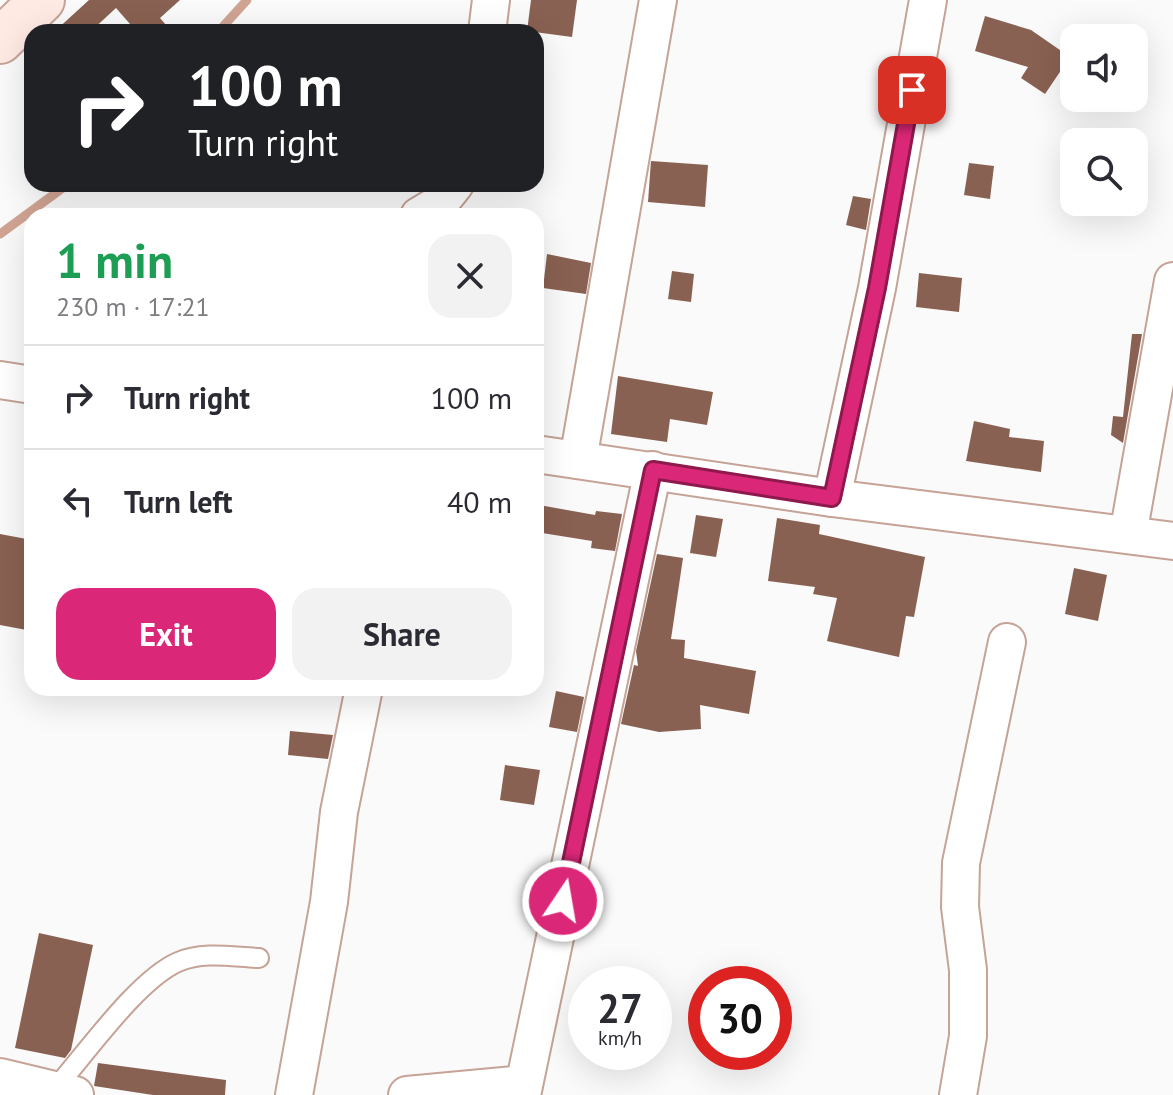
<!DOCTYPE html>
<html lang="en">
<head>
<meta charset="utf-8">
<style>
  :root { --surface:#fff; --page:#f2f2f3; --text:#2b2b33; --muted:#7c7c81; --line:#e1e1e2; --accent:#db2777 }
  body { margin:0; font-family:"PT Sans",sans-serif; background:var(--page); color:var(--text); height:100vh; display:flex; flex-direction:column; font-size:30px; white-space:nowrap }
  * { box-sizing:border-box; margin:0 }
  p { font-size:26px; color:var(--muted) }
  .icon { flex:none; width:44px; height:44px; fill:none; stroke:currentColor; stroke-width:2; stroke-linecap:round; stroke-linejoin:round }
  .map { position:relative; flex:1; overflow:hidden }
  .side { position:absolute; left:24px; top:208px; width:520px; height:488px; display:flex; flex-direction:column; background:var(--surface); border-radius:24px; box-shadow:0 8px 32px #0002 }
  .side>* { flex:none }
  .top-card { position:absolute; left:24px; top:24px; width:520px; height:168px; border-radius:24px; box-shadow:0 8px 32px #0002; background:#202124; color:#fff; overflow:hidden }
  .tools { position:absolute; left:1060px; top:24px; display:grid; gap:16px }
  .tools a { display:grid; place-items:center; width:88px; height:88px; border-radius:16px; background:var(--surface); box-shadow:0 8px 32px #0002; font-size:40px }
  .speed { position:absolute; left:568px; top:966px; display:flex; gap:16px; font-size:40px; font-weight:700; text-align:center }
  .speed>* { display:grid; place-content:center; width:104px; height:104px; border-radius:50%; background:var(--surface); box-shadow:0 8px 32px #0002; line-height:1 }
  .speed small { font-size:20px; font-weight:400 }
  .speed .limit { border:12px solid #d22; background:#fff; color:#111 }
  .pin { position:absolute; display:grid; place-items:center; width:68px; height:68px; color:#fff; margin:-34px; border-radius:16px; box-shadow:0 4px 12px #0006 }
  .me { position:absolute; width:88px; margin:-44px; rotate:12deg; stroke-linejoin:round; filter:drop-shadow(0 0 6px #0008) }
  .turn { display:flex; align-items:center; gap:28px; height:168px; padding:0 32px; font-size:36px }
  .turn .icon { width:104px; height:104px; stroke-width:2.5 }
  .turn b { display:block; font-size:56px; line-height:68px }
  .round { display:grid; place-items:center; flex:none; width:84px; height:84px; border-radius:24px; background:var(--page) }
  .headline { display:flex; align-items:center; justify-content:space-between; height:136px; padding:0 32px }
  h1 { font-size:48px; font-weight:700; line-height:60px; color:#1e9e55 }
  .button { display:flex; gap:16px; margin-top:auto; padding:16px 32px }
  .button a { flex:1; height:92px; border-radius:24px; background:var(--accent); color:#fff; font-size:32px; font-weight:700; line-height:92px; text-align:center }
  .button a+a { background:var(--page); color:var(--text) }
  ul { padding:0; list-style:none }
  li { display:flex; align-items:center; gap:24px; height:104px; padding:0 32px; border-top:2px solid var(--line) }
  li div { flex:1 }
  li b { display:block; font-size:30px }
  li em { font-style:normal }
  .map>svg:first-child { display:block }
  .lines { fill:none; stroke-linecap:round; stroke-linejoin:round }
  .stream { stroke:#d0a493; stroke-width:9 }
  .building { fill:#896152 }
  .lane-casing { stroke:#c5a396; stroke-width:22 }
  .street-casing { stroke:#c5a396; stroke-width:40 }
  .secondary-casing { stroke:#c5a396; stroke-width:48 }
  .lane { stroke:#fff; stroke-width:18 }
  .street { stroke:#fff; stroke-width:36 }
  .secondary { stroke:#feeae3; stroke-width:44 }
  .route-casing { stroke:#8e194d; stroke-width:20 }
  .route { stroke:#db2777; stroke-width:14 }
</style>
</head>
<body>
<div class="map">
<svg width="1173" height="1095" viewBox="0 0 1173 1095">
  <rect width="100%" height="100%" fill="#fafafa"/>
  <g class="lines">
    <g class="stream">
      <polyline points="218,32 247,0"/>
      <polyline points="0,234 68,184"/>
    </g>
  </g>
  <g class="building">
    <polygon points="89,0 180,0 160,18 172,32 137,32 116,8 90,32 54,32"/>
    <polygon points="531,0 577,0 572,37 527,31"/>
    <polygon points="985,16 1031,30 1070,57 1045,94 1021,78 1028,67 975,51"/>
    <polygon points="651,161 708,165 705,207 648,202"/>
    <polygon points="969,163 994,166 990,199 964,195"/>
    <polygon points="853,196 871,199 866,230 846,225"/>
    <polygon points="547,254 591,263 586,294 543,288"/>
    <polygon points="672,271 694,274 691,302 668,299"/>
    <polygon points="919,273 962,278 959,312 916,307"/>
    <polygon points="1132,334 1142,334 1123,443 1111,435 1113,416 1123,417"/>
    <polygon points="618,376 713,392 707,425 670,419 667,442 611,434"/>
    <polygon points="974,421 1010,429 1009,437 1044,441 1041,472 966,461"/>
    <polygon points="539,505 595,515 596,511 622,514 615,551 591,548 592,541 536,532"/>
    <polygon points="696,515 723,519 716,557 690,553"/>
    <polygon points="777,518 820,525 819,534 925,557 914,617 906,616 899,657 827,641 837,598 813,594 815,587 768,581"/>
    <polygon points="0,534 32,540 32,631 0,625"/>
    <polygon points="657,554 683,558 671,639 685,640 684,658 756,671 749,714 700,705 701,729 659,732 621,724 634,665 638,666 636,651"/>
    <polygon points="1074,568 1107,575 1098,621 1065,614"/>
    <polygon points="556,691 584,697 577,732 549,727"/>
    <polygon points="290,731 333,735 328,759 288,755"/>
    <polygon points="505,765 540,770 534,805 500,800"/>
    <polygon points="39,933 93,945 71,1050 65,1058 15,1048"/>
    <polygon points="98,1063 226,1080 225,1095 153,1095 94,1086"/>
  </g>
  <g class="lines">
    <g class="lane-casing">
      <path id="lane" d="M53,1091C85,1055 137,980 178,962C204,951 232,957 259,958"/>
    </g>
    <g class="street-casing">
      <g id="street">
        <polyline points="487,32 491,0"/>
        <polyline points="419,216 439,204 455,184"/>
        <polyline points="0,380 32,385"/>
        <polyline points="536,454 832,498 1173,541"/>
        <polyline points="578,460 658,0"/>
        <polyline points="832,498 877,288 928,0"/>
        <polyline points="1128,535 1173,281"/>
        <polyline points="0,1077 75,1095"/>
        <polyline points="294,1095 329,902 339,812 364,688"/>
        <polyline points="407,1095 524,1084"/>
        <polyline points="522,1095 653,470"/>
        <polyline points="958,1095 968,1036 968,970 960,907 961,863 1007,642"/>
      </g>
    </g>
    <g class="secondary-casing">
      <polyline id="secondary" points="0,41 42,0"/>
    </g>
    <use href="#lane" class="lane"/>
    <use href="#street" class="street"/>
    <use href="#secondary" class="secondary"/>
  </g>
  <g class="lines">
    <g class="route-casing">
      <polyline id="route" points="563,901 653,470 832,498 877,288 912,90"/>
    </g>
    <use href="#route" class="route"/>
  </g>
</svg>
<div class="tools">
<a><svg class="icon" aria-label="sound" viewBox="0 0 24 24"><path d="M4 9h4l5-4v14l-5-4H4zM17 9q2 3 0 6"/></svg></a>
<a><svg class="icon" aria-label="search" viewBox="0 0 24 24"><circle cx="10" cy="10" r="6"/><path d="M15 15l6 6"/></svg></a>
</div>
<div class="speed"><div>27<small>km/h</small></div><div class="limit">30</div></div>
<div class="pin" style="left:912px;top:90px;background:#d93025"><svg class="icon" aria-label="arrive" viewBox="0 0 24 24"><path d="M6 21V4h12l-3 4 3 4H6"/></svg></div>
<svg class="me" style="left:563px;top:901px" viewBox="-20 -20 40 40"><circle r="17" fill="#db2777" stroke="#fff" stroke-width="3"/><path d="M0-11L8 9 0 5-8 9z" fill="#fff"/></svg>
<div class="top-card">
<div class="turn"><svg class="icon" aria-label="right" viewBox="0 0 24 24"><path d="M7 20v-9h11M14 6l5 5-5 5"/></svg><div><b>100 m</b>Turn right</div></div>
</div>
<section class="side">
<div class="headline"><div><h1>1 min</h1><p>230 m · 17:21</p></div><a class="round"><svg class="icon" aria-label="close" viewBox="0 0 24 24"><path d="M6 6l12 12M18 6L6 18"/></svg></a></div>
<ul>
<li><svg class="icon" aria-label="right" viewBox="0 0 24 24"><path d="M7 20v-9h11M14 6l5 5-5 5"/></svg><div><b>Turn right</b></div><em>100 m</em></li>
<li><svg class="icon" aria-label="left" viewBox="0 0 24 24"><path d="M17 20v-9H6M10 6l-5 5 5 5"/></svg><div><b>Turn left</b></div><em>40 m</em></li>
</ul>
<div class="button"><a>Exit</a><a>Share</a></div>
</section>
</div>
</body>
</html>
